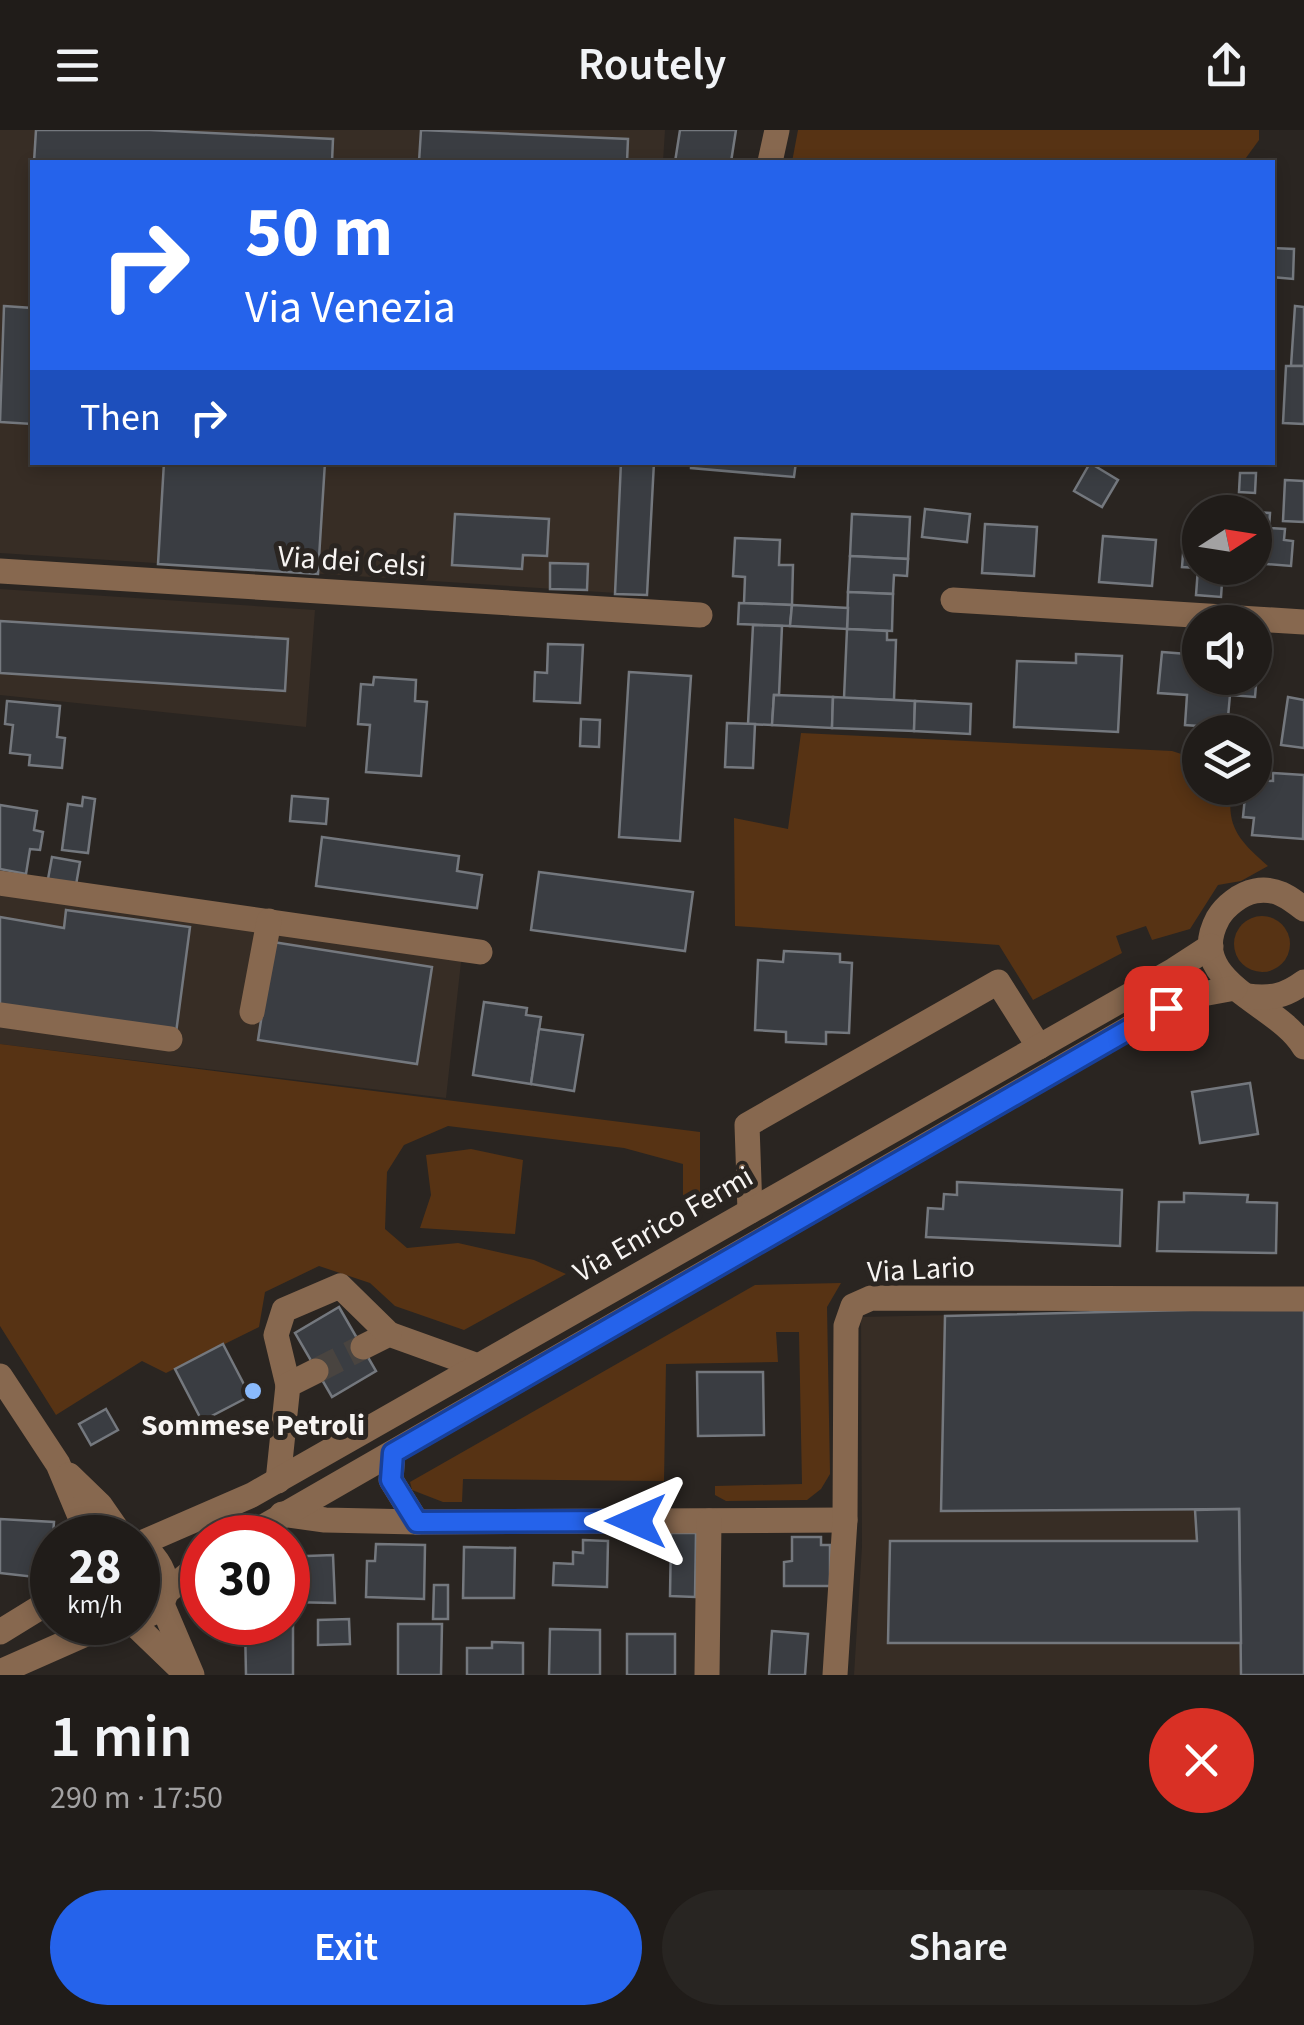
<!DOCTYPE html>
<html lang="en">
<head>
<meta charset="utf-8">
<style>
  :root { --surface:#201c19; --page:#282522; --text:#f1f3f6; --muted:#a2a1a2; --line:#3d3a38; --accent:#2563eb }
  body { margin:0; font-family:"Source Sans 3",sans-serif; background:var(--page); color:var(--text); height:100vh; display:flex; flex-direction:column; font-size:38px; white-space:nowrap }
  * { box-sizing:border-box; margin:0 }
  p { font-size:32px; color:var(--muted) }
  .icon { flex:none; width:55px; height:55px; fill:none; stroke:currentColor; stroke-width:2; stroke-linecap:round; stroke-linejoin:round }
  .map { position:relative; height:1545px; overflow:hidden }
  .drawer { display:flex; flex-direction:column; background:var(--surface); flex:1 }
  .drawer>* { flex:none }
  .top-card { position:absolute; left:30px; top:30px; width:1245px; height:305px; border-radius:0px; box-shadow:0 5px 15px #0003,0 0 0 2px var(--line); background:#2563eb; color:#fff; overflow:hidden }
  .needle { width:65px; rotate:78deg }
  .fabs { position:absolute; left:1182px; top:365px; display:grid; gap:20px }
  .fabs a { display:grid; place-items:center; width:90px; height:90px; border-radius:50%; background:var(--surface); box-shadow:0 5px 15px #0003,0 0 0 2px var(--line); font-size:50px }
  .speed { position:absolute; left:30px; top:1385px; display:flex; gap:20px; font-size:50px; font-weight:700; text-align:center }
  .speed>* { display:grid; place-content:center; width:130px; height:130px; border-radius:50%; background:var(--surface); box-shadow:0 5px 15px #0003,0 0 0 2px var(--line); line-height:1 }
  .speed small { font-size:25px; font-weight:400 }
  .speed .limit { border:15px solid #d22; background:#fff; color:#111 }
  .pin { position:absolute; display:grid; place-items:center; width:85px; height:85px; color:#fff; margin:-42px; border-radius:20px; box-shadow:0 5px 15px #0006 }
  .me { position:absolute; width:110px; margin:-55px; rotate:270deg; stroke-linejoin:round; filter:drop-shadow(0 0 8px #0008) }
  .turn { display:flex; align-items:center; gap:35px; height:210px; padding:0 50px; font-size:45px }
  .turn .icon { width:130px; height:130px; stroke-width:2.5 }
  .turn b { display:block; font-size:70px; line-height:85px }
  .then { display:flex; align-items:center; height:95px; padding:0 50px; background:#0003; gap:20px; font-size:38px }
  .round { display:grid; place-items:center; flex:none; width:105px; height:105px; border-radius:52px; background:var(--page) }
  .summary { display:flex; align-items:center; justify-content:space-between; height:170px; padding:0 50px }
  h1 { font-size:60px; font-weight:600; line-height:75px }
  .primary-button { display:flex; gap:20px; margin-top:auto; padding:20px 50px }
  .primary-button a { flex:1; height:115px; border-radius:60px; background:var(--accent); color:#fff; font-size:40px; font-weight:600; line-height:115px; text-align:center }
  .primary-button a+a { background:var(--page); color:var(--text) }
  header { display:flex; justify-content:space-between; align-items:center; height:130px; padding:0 50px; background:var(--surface); font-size:45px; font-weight:600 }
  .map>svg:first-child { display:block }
  .built { fill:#372d25 }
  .green { fill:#573314 }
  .building { fill:#3a3d42; stroke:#74787e; stroke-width:2.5 }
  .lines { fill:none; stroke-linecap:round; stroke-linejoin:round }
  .minor-tunnel { stroke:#494440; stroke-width:25; stroke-dasharray:25 12; stroke-linecap:butt }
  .minor { stroke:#87684f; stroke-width:25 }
  .route-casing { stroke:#184099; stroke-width:25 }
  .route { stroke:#2563eb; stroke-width:18 }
  .poi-dot { fill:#8abafc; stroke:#2a2521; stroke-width:4 }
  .labels { text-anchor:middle; stroke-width:10; stroke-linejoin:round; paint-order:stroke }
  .street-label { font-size:30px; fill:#f7f4f2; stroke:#2a2521 }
  .poi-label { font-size:30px; font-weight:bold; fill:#f7f4f2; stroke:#2a2521 }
</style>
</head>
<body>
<header><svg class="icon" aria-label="menu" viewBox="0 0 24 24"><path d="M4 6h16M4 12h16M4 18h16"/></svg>Routely<svg class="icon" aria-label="share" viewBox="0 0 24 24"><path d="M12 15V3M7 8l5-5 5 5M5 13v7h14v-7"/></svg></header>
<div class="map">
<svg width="1304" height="1545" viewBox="0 0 1304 1545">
  <rect width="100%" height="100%" fill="#2a2521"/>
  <g class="built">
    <polygon points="0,0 665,0 663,32 32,32 32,332 654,333 647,465 0,423"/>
    <polygon points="0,459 315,480 306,597 0,565"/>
    <polygon points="0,744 463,814 446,968 0,914"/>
    <polygon points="1304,1177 1304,1545 854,1545 862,1417 861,1187"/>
  </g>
  <g class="green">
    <polygon points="798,0 1259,0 1259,10 1243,32 792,32"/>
    <path d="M801,603L1172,621L1200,630V658H1232C1225,697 1240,711 1268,736L1241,751L1218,755L1190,799L1152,810L1146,796L1116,806L1122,823L1033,870L999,815L735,796L734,688L788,699Z"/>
    <circle cx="1262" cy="814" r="28"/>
    <polygon points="0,914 700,1002 700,1072 683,1074 683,1034 624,1018 448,996 404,1015 387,1042 385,1099 407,1118 458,1113 534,1130 566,1144 464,1200 395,1176 370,1153 319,1136 265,1162 259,1197 166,1243 142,1231 56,1285 0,1196"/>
    <polygon points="471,1019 523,1030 515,1104 420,1098 431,1065 426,1025"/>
    <polygon points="841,1153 827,1177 830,1344 821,1359 807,1370 726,1371 715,1365 715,1356 802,1354 799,1202 776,1202 778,1232 666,1234 664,1351 463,1349 462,1372 443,1372 412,1360 410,1352 755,1155"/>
  </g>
  <g class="building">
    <polygon points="36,0 150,0 333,9 332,32 34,32"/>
    <polygon points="421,0 628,9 627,32 419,32"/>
    <polygon points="680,0 736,0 731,32 675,32"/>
    <polygon points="1272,118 1294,119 1293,149 1272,147"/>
    <polygon points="4,176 32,178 32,294 0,292"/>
    <polygon points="1295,176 1304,177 1304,236 1291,236"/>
    <polygon points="1286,236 1304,236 1304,294 1283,293"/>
    <polygon points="164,332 325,332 318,444 158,434"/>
    <polygon points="621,332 654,332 647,465 615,464"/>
    <polygon points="691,332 796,332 794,347 691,338"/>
    <polygon points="1090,333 1118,350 1102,377 1074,361"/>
    <polygon points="1240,343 1256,343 1255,363 1239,362"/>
    <polygon points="1285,350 1304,351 1304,392 1283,391"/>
    <polygon points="925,379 970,384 967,412 922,407"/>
    <polygon points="1236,381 1270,383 1269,398 1285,399 1284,410 1293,411 1291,436 1255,433 1255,382"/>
    <polygon points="455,384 549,389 547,426 523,425 522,439 452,435"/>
    <polygon points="852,384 910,387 908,429 850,426"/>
    <polygon points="985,394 1037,397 1034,446 982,443"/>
    <polygon points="1103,406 1156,410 1152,456 1099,452"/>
    <polygon points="735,408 780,410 779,435 793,435 792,475 744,473 745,447 733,446"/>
    <polygon points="1184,412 1200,413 1200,438 1223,438 1221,467 1196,465 1198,438 1182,437"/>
    <polygon points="850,426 908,429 907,446 894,445 893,464 848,462"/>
    <polygon points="550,433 588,434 587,460 550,459"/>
    <polygon points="848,462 893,464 892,501 847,499"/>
    <polygon points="739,473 792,475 790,496 738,494"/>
    <polygon points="792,475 848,478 847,499 790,496"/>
    <polygon points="0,491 288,509 285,561 0,543"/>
    <polygon points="753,495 782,496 779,565 774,565 772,595 748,594"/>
    <polygon points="847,499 887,501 887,510 896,510 894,570 844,568"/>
    <polygon points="548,514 583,515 580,573 534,571 535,542 547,543"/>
    <polygon points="1162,522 1200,525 1200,548 1255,548 1255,531 1258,531 1255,567 1230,565 1227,598 1185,595 1187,565 1158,563"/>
    <polygon points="1076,524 1122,526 1118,602 1014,597 1017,531 1076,533"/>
    <polygon points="629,542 691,546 680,711 619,707"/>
    <polygon points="374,547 416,550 415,571 427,572 421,646 366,642 370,595 358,594 361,554 373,555"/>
    <polygon points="774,565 833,567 832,598 772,595"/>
    <polygon points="833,567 915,571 914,601 832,598"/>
    <polygon points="1288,567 1304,570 1304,618 1281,615"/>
    <polygon points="7,571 60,576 57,607 65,608 62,638 29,635 30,625 10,623 13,595 5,594"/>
    <polygon points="915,571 971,574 970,604 914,601"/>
    <polygon points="581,589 600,590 599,617 580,616"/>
    <polygon points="727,593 755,594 753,638 725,637"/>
    <polygon points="1273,643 1304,645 1303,709 1252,705 1254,688 1243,687 1245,667 1252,667 1255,650 1273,651"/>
    <polygon points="292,666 328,669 326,694 290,691"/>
    <polygon points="83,667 95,669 88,723 62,720 68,674 82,676"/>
    <polygon points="0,675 37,681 34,700 43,702 40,720 30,719 26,744 0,739"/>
    <polygon points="322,707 459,726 457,741 482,745 477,778 316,756"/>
    <polygon points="52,727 80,732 76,755 48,749"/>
    <polygon points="539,742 693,762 685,821 531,800"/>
    <polygon points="66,780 190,797 176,903 0,878 0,787 64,798"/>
    <polygon points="273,812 432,837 417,934 258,910"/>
    <polygon points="784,821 840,824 840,832 852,833 849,903 826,902 826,914 786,912 786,902 755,900 758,830 783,832"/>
    <polygon points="484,872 527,878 526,885 541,887 531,954 473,945"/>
    <polygon points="539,899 583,905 574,961 531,954"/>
    <polygon points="1250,953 1258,1004 1200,1013 1192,962"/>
    <polygon points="957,1052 1122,1060 1120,1116 926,1107 928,1078 943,1079 944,1064 957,1065"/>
    <polygon points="1184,1063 1248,1065 1247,1072 1277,1073 1276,1123 1157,1121 1159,1072 1184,1072"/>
    <polygon points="339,1177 376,1241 332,1267 295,1203"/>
    <polygon points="1304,1177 1304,1545 1241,1545 1239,1379 941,1381 945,1186"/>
    <polygon points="223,1214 250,1266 202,1291 175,1239"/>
    <polygon points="697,1242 763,1242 764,1305 698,1306"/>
    <polygon points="106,1279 118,1300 91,1315 79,1294"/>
    <polygon points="1239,1379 1241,1513 888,1513 890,1411 1197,1411 1195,1380"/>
    <polygon points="0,1389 54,1392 52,1419 46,1419 44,1440 35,1447 0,1443"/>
    <polygon points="671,1403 696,1403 695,1467 670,1466"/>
    <polygon points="792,1407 821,1407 821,1415 830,1415 830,1456 784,1456 784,1432 792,1431"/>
    <polygon points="583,1410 608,1411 607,1457 553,1455 554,1433 573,1434 573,1422 583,1423"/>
    <polygon points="376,1414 425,1415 424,1469 366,1467 367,1431 375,1431"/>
    <polygon points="464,1417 515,1418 514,1468 463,1468"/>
    <polygon points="333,1425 335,1473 288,1472 288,1440 296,1440 307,1426"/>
    <polygon points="434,1455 448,1455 448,1489 433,1489"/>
    <polygon points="349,1489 350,1514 318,1515 318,1490"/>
    <polygon points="245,1494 293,1494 293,1545 246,1545"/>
    <polygon points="398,1494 442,1494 441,1545 398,1545"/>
    <polygon points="550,1499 600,1500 600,1545 549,1545"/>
    <polygon points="772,1501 808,1504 805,1545 769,1545"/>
    <rect x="627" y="1504" width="48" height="41"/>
    <polygon points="492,1512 523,1513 523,1545 467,1545 467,1518 492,1518"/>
  </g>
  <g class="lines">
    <polyline class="minor-tunnel" points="316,1241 363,1217"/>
    <g class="minor">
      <polyline points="770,32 777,0"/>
      <polyline points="0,441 700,485"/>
      <polyline points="953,470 1304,492"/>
      <polyline points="0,753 480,822"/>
      <path d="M1304,779C1289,767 1275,757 1255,761C1240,764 1225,776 1218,788C1183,853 1278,872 1304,917"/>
      <path d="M1247,866C1271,869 1285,866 1304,852"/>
      <polyline points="252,882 269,791"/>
      <polyline points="0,885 170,909"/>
      <polyline points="750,1081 747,995 998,852 1039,917"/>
      <polyline points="363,1217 389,1204 478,1236"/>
      <polyline points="0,1246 58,1334 89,1408"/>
      <polyline points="288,1255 276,1205 284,1180 340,1156 389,1204"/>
      <polyline points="393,1323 391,1350 417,1392"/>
      <polyline points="69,1345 100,1375 123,1408"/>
      <polyline points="278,1351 288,1255 316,1241"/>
      <polyline points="282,1384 325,1390 417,1392 845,1390"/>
      <polyline points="244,1408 1147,888 1186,867 1235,858"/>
      <path d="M138,1414C169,1430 181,1480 138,1488"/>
      <polyline points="139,1414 252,1365 1174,840 1211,816"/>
      <polyline points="164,1464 202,1433"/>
      <polyline points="161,1472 192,1545"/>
      <polyline points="132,1492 187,1545"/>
      <polyline points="0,1502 52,1470"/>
      <polyline points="0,1542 113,1492"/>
      <polyline points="707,1545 709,1391"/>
      <polyline points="835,1545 845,1390 846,1196 853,1176 871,1168 1304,1169"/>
    </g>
  </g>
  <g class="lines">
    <g class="route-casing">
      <polyline id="route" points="636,1391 417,1392 391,1350 393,1323 1166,878"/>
    </g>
    <use href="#route" class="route"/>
  </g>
  <circle class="poi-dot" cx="253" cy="1261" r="10"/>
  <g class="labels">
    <g class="street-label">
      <text transform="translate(352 431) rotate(4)" y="10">Via dei Celsi</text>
      <text transform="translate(663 1094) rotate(-30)" y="10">Via Enrico Fermi</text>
      <text transform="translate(921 1139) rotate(-3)" y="10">Via Lario</text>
    </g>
    <g class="poi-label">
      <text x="253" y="1305">Sommese Petroli</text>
    </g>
  </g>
</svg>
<div class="fabs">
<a><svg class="needle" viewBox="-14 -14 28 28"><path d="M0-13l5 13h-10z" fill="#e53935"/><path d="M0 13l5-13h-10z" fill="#a2a1a2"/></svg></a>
<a><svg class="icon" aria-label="sound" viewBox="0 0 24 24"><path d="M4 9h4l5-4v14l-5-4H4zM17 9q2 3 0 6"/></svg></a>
<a><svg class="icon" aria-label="layers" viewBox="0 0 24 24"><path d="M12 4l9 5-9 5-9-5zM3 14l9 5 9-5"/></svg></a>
</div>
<div class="speed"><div>28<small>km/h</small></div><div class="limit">30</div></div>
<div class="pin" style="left:1166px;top:878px;background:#d93025"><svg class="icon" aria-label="arrive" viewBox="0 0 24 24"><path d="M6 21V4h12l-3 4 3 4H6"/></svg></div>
<svg class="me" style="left:636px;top:1391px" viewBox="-20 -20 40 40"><path d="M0-17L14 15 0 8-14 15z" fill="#2563eb" stroke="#fff" stroke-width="4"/></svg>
<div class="top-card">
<div class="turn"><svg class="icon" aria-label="right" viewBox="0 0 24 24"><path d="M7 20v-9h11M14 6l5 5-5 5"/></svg><div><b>50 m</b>Via Venezia</div></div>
<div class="then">Then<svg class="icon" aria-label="right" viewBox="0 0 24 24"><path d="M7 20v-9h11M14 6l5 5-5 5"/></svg></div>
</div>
</div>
<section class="drawer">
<div class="summary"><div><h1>1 min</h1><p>290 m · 17:50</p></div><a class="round" style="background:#d93025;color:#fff"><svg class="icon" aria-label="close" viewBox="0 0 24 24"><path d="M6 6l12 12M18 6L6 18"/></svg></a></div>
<div class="primary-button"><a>Exit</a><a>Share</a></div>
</section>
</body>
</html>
